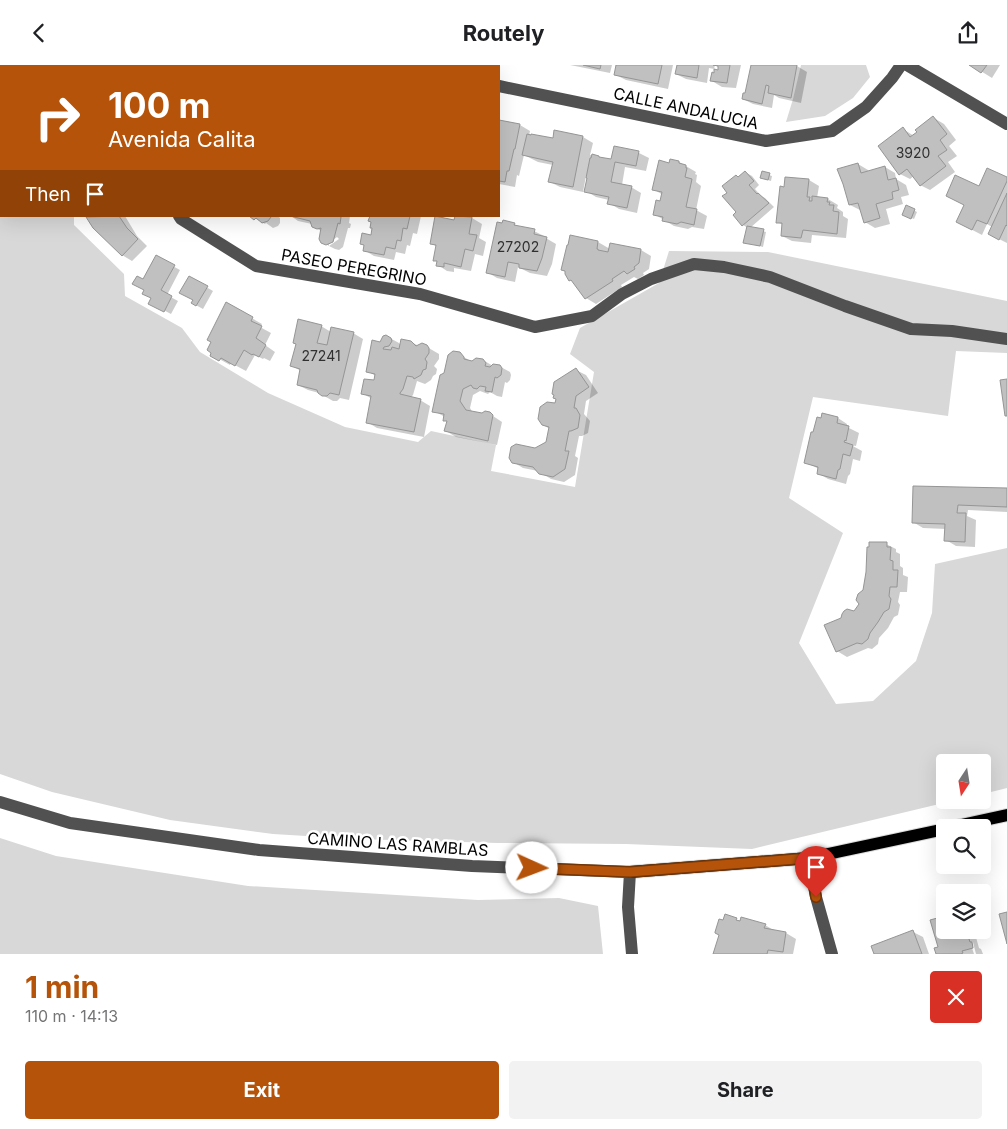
<!DOCTYPE html>
<html lang="en">
<head>
<meta charset="utf-8">
<style>
  :root { --surface:#fff; --page:#f2f2f2; --text:#202124; --muted:#757577; --accent:#b45309 }
  body { margin:0; font-family:Inter,sans-serif; background:var(--page); color:var(--text); height:100vh; display:flex; flex-direction:column; font-size:19px; white-space:nowrap }
  * { box-sizing:border-box; margin:0 }
  p { font-size:16px; color:var(--muted) }
  .icon { flex:none; width:28px; height:28px; fill:none; stroke:currentColor; stroke-width:2; stroke-linecap:round; stroke-linejoin:round }
  .map { position:relative; height:889px; overflow:hidden }
  .drawer { display:flex; flex-direction:column; background:var(--surface); flex:1 }
  .drawer>* { flex:none }
  .top-card { position:absolute; left:0px; top:0px; width:500px; height:152px; box-shadow:0 5px 20px #0002; background:#b45309; color:#fff; overflow:hidden }
  .needle { width:32px; rotate:192deg }
  .buttons { position:absolute; left:936px; top:689px; display:grid; gap:10px }
  .buttons a { display:grid; place-items:center; width:55px; height:55px; border-radius:5px; background:var(--surface); box-shadow:0 5px 20px #0002; font-size:25px }
  .pin { position:absolute; display:grid; place-items:center; width:42px; height:42px; color:#fff; margin:-51px -21px; border-radius:50% 50% 50% 0; rotate:-45deg; box-shadow:0 0 5px #0007 }
  .pin .icon { rotate:45deg }
  .me { position:absolute; width:55px; margin:-28px; rotate:92deg; stroke-linejoin:round; filter:drop-shadow(0 0 4px #0008) }
  .turn { display:flex; align-items:center; gap:18px; height:105px; padding:0 25px; font-size:22px }
  .turn .icon { width:65px; height:65px; stroke-width:2.5 }
  .turn b { display:block; font-size:35px; line-height:42px }
  .then { display:flex; align-items:center; height:48px; padding:0 25px; background:#0003; gap:10px; font-size:19px }
  .round { display:grid; place-items:center; flex:none; width:52px; height:52px; border-radius:5px; background:var(--page) }
  .overview { display:flex; align-items:center; justify-content:space-between; height:85px; padding:0 25px }
  h1 { font-size:30px; font-weight:700; line-height:38px; color:var(--accent) }
  .primary-button { display:flex; gap:10px; margin-top:auto; padding:10px 25px }
  .primary-button a { flex:1; height:58px; border-radius:5px; background:var(--accent); color:#fff; font-size:20px; font-weight:700; line-height:58px; text-align:center }
  .primary-button a+a { background:var(--page); color:var(--text) }
  header { display:flex; justify-content:space-between; align-items:center; height:65px; padding:0 25px; background:var(--surface); font-size:22px; font-weight:700 }
  .map>svg:first-child { display:block }
  .green { fill:#d8d8d8 }
  .shadow { fill:#0003 }
  .building { fill:#c0c0c0; stroke:#959595 }
  .lines { fill:none; stroke-linecap:round; stroke-linejoin:round }
  .major-casing { stroke:#dbdbdb; stroke-width:14 }
  .minor { stroke:#515151; stroke-width:12 }
  .major { stroke:#000; stroke-width:12 }
  .route-casing { stroke:#753606; stroke-width:12 }
  .route { stroke:#b45309; stroke-width:9 }
  .labels { text-anchor:middle; stroke-width:5; stroke-linejoin:round; paint-order:stroke }
  .number-label { font-size:14px; fill:#303030 }
  .street-label { font-size:16px; fill:#000; stroke:#fff }
</style>
</head>
<body>
<header><svg class="icon" aria-label="back" viewBox="0 0 24 24"><path d="M15 5l-7 7 7 7"/></svg>Routely<svg class="icon" aria-label="share" viewBox="0 0 24 24"><path d="M12 15V3M7 8l5-5 5 5M5 13v7h14v-7"/></svg></header>
<div class="map">
<svg width="1007" height="889" viewBox="0 0 1007 889">
  <rect width="100%" height="100%" fill="#fff"/>
  <g class="green">
    <polygon points="801,0 866,0 870,12 853,33 825,51 786,57 793,34"/>
    <polygon points="0,50 1,50 1,151 74,151 74,160 124,209 125,231 182,263 200,287 268,328 345,362 418,377 431,366 496,380 491,406 575,422 594,307 570,289 580,263 659,218 669,186 768,187 1007,236 1007,288 956,286 948,351 813,332 789,433 843,468 799,578 836,639 873,636 916,596 932,548 935,499 1007,483 1007,723 983,729 982,698 945,698 945,735 956,735 752,784 626,779 498,778 356,774 273,769 170,755 52,727 0,709"/>
    <polygon points="0,773 56,791 248,821 478,835 559,833 598,841 603,889 0,889"/>
  </g>
  <g class="shadow">
    <polygon points="139,0 176,0 177,1 138,1"/>
    <polygon points="188,0 224,0 223,1 190,1"/>
    <polygon points="570,0 612,0 610,8"/>
    <polygon points="617,0 673,0 668,24 626,15 616,10"/>
    <polygon points="678,0 715,0 714,4 709,3 707,18 686,14 676,9"/>
    <polygon points="715,0 741,0 736,23 722,22 712,16 718,6 719,2"/>
    <polygon points="752,0 792,0 797,1 807,7 801,38 779,33 774,30 772,43 753,39 743,34 746,29"/>
    <polygon points="971,0 1000,0 992,13"/>
    <polygon points="934,53 944,59 956,75 949,81 957,91 948,97 955,107 930,125 920,120 914,111 910,114 900,109 903,64 914,71"/>
    <polygon points="500,56 520,60 530,66 529,71 554,75 555,66 583,72 593,78 590,90 598,92 602,94 612,96 615,83 639,88 649,93 646,106 625,102 622,120 631,122 641,128 637,148 619,144 609,138 609,135 596,132 586,126 588,113 586,111 583,127 560,122 550,117 553,100 538,97 524,90 519,111 517,110 515,122 499,119 499,64"/>
    <polygon points="679,97 696,107 695,109 697,110 696,117 701,121 696,145 707,151 704,164 692,162 688,164 674,161 654,149 661,138 663,130 653,124 670,99"/>
    <polygon points="858,99 868,105 869,107 885,102 895,108 896,114 906,120 909,130 901,132 903,139 886,144 890,159 875,163 865,157 860,145 850,140"/>
    <polygon points="745,107 752,111 759,120 755,124 761,131 765,133 774,142 750,163 766,167 763,182 745,177 748,163 743,160 737,147 739,113"/>
    <polygon points="762,108 772,111 771,116 764,114"/>
    <polygon points="1007,113 1007,178 999,174 992,162 987,159 982,170 957,157 965,140 947,131 979,123"/>
    <polygon points="809,115 819,121 817,133 828,134 838,140 837,143 843,147 843,151 848,154 846,173 812,170 811,178 792,176 782,171 783,160 777,157 785,123"/>
    <polygon points="907,142 917,147 914,154 903,149"/>
    <polygon points="87,151 125,151 137,171 147,181 132,196 122,190 94,163"/>
    <polygon points="251,151 278,151 280,153 280,158 278,161 273,163 266,158 265,159"/>
    <polygon points="291,151 350,151 349,158 351,159 350,163 348,163 343,182 339,185 335,184 329,181 339,174 337,172 329,178 329,181 325,178 321,166 313,161 312,159 298,156"/>
    <polygon points="371,151 421,151 417,169 413,168 410,181 407,180 405,189 396,187 394,195 374,191 364,185 365,181 361,178 372,172 373,163"/>
    <polygon points="456,151 472,153 482,159 479,173 486,177 483,191 475,189 471,206 454,203 454,207 447,206 438,200 438,197 435,195 437,182 431,178 455,156"/>
    <polygon points="514,159 521,163 534,166 544,171 544,172 556,179 552,199 547,211 530,208 518,202 515,217 497,213 487,207"/>
    <polygon points="598,177 610,184 611,179 641,185 651,191 649,204 643,208 644,210 638,214 634,212 621,220 622,222 596,239 586,233 574,217 570,215 566,207 563,205"/>
    <polygon points="156,192 180,205 167,230 178,236 171,249 150,238 153,233 146,225 143,216"/>
    <polygon points="189,212 213,226 203,244 192,238 194,235"/>
    <polygon points="227,239 262,259 260,262 271,268 265,280 275,287 270,296 264,293 263,294 255,290 246,306 231,298 230,300 212,290"/>
    <polygon points="321,261 331,267 353,268 363,274 349,335 340,333 337,336 333,336 319,328 308,325 298,320 301,306 292,301"/>
    <polygon points="388,272 399,278 401,281 411,277 419,281 427,282 439,289 439,294 434,301 437,304 436,309 433,311 431,315 425,319 417,316 413,330 410,333 420,335 430,341 424,372 377,363 367,357 372,334 362,328 375,317 376,311 367,306 381,278"/>
    <polygon points="459,289 472,297 483,295 493,301 499,301 510,307 511,310 510,315 507,318 505,317 502,332 497,331 490,327 488,329 480,326 473,330 470,343 473,348 490,349 502,357 497,380 456,372 446,366 448,357 444,355 445,352 434,346 445,309"/>
    <polygon points="576,305 586,310 598,328 586,336 584,349 590,356 588,368 582,371 579,371 575,391 578,393 575,410 564,417 551,414 538,406 523,403 513,397 547,378 550,364 543,360 556,340 557,334"/>
    <polygon points="838,353 847,359 847,362 859,368 856,381 851,380 862,386 860,396 853,394 850,409 848,411 846,419 828,414 818,408 819,404 805,397"/>
    <polygon points="914,423 1007,425 1007,447 968,445 967,451 976,455 975,482 956,481 946,475 946,464 923,463 913,457"/>
    <polygon points="886,479 896,484 896,487 900,489 900,501 903,503 903,510 908,512 907,527 900,527 898,537 900,540 898,550 894,552 888,563 879,573 878,579 872,584 868,583 847,592 837,586 855,548 860,539 865,526"/>
    <polygon points="726,851 741,857 765,860 775,866 786,868 796,874 793,889 714,889"/>
    <polygon points="945,852 945,865 974,865 979,883 981,884 983,889 976,889 973,877 970,877 974,889 937,889 940,883"/>
    <polygon points="913,867 923,872 929,889 875,889"/>
  </g>
  <g class="building">
    <polygon points="137,0 169,0 168,1 136,1"/>
    <polygon points="187,0 215,0 213,1 188,1"/>
    <polygon points="583,0 601,0 600,4"/>
    <polygon points="616,0 662,0 658,19 614,10"/>
    <polygon points="677,0 699,0 697,13 675,9"/>
    <polygon points="713,0 730,0 727,18 710,16 712,7 714,8 714,4 718,5 718,1"/>
    <polygon points="751,0 797,0 791,33 768,28 769,21 766,20 762,39 742,34 743,28 745,28"/>
    <polygon points="969,0 987,0 981,8"/>
    <polygon points="933,51 947,69 940,75 947,85 938,91 946,101 920,121 907,104 899,110 878,81 903,62 910,72 917,67 915,65"/>
    <polygon points="499,55 520,59 515,84 514,84 509,106 507,106 505,117 499,116"/>
    <polygon points="554,65 583,71 573,122 548,117 553,97 522,90 527,69 531,70 531,69 553,73"/>
    <polygon points="614,81 639,86 636,101 615,97 611,117 632,121 627,143 607,139 609,132 584,127 587,113 586,113 590,93 591,93 592,89 599,91 599,92 611,94"/>
    <polygon points="670,94 679,96 679,98 686,100 686,103 687,103 685,112 692,114 686,142 697,144 694,160 681,157 677,159 662,156 663,152 653,150 656,135 660,136 662,127 652,125 659,95 669,98"/>
    <polygon points="858,98 861,108 885,101 888,115 896,113 899,125 892,127 893,134 876,139 880,153 864,158 858,138 849,140 843,119 837,104"/>
    <polygon points="987,103 1007,112 1007,116 987,159 977,155 972,165 956,157 964,140 946,131 955,110 979,121"/>
    <polygon points="745,106 754,116 749,120 757,129 758,128 769,138 742,161 733,150 736,147 722,131 727,128 722,121 736,110 738,112"/>
    <polygon points="762,106 770,108 768,115 760,113"/>
    <polygon points="785,112 809,114 807,132 810,132 809,136 812,136 812,131 828,133 827,137 830,137 829,140 834,140 833,146 839,147 837,169 803,165 801,173 781,171 782,158 776,158 780,121 784,122"/>
    <polygon points="1007,128 1007,161 1006,160 999,175 988,169"/>
    <polygon points="906,140 915,144 911,154 902,150"/>
    <polygon points="119,151 127,163 138,174 122,191 93,163 86,152"/>
    <polygon points="249,151 271,151 271,152 268,156 262,158 256,153 254,155"/>
    <polygon points="290,151 339,151 341,152 340,159 338,158 333,177 326,180 321,178 319,174 321,163 317,164 312,162 310,156"/>
    <polygon points="370,151 410,151 407,164 403,163 401,176 397,175 395,184 386,182 384,190 363,186 364,180 360,179 362,168 371,170 372,163 370,163 371,157 368,156"/>
    <polygon points="435,151 454,155 455,151 472,152 469,169 477,170 473,186 465,184 461,202 444,198 444,202 436,201 437,196 433,196 436,180 430,179"/>
    <polygon points="503,155 515,158 514,160 535,164 534,169 547,172 542,193 537,206 519,203 519,199 508,197 505,212 486,208 497,157 502,158"/>
    <polygon points="747,161 764,164 760,181 743,178"/>
    <polygon points="570,170 598,176 597,184 598,184 598,185 608,187 610,178 641,184 639,198 634,202 635,204 627,209 624,206 612,214 613,216 585,234 571,215 569,216 565,209 565,206 561,205 567,180 568,180"/>
    <polygon points="156,190 175,200 161,225 172,231 164,247 148,239 151,233 142,229 144,225 132,219 137,211 143,214"/>
    <polygon points="189,211 208,221 196,241 191,238 193,235 179,228"/>
    <polygon points="226,237 253,252 251,256 262,261 256,273 266,280 259,292 253,289 252,290 244,285 235,301 221,293 219,296 210,291 211,288 207,285 211,277 207,275"/>
    <polygon points="298,254 322,260 317,278 327,280 331,262 354,267 339,330 330,328 327,331 322,331 318,328 317,325 297,320 300,304 290,301 296,279 293,278"/>
    <polygon points="386,270 391,273 392,276 389,281 384,282 383,284 391,285 392,282 399,284 401,274 411,276 416,281 422,278 427,280 429,283 429,288 425,294 427,297 426,304 423,305 421,310 414,314 413,312 407,311 403,324 400,328 400,329 421,334 414,367 366,358 371,331 361,329 364,314 374,315 375,309 366,307 372,275 380,277 383,271"/>
    <polygon points="453,286 460,287 464,292 464,294 472,296 476,293 483,294 486,298 485,301 490,302 493,299 500,300 502,303 501,310 497,313 495,312 492,327 485,326 486,322 480,321 477,324 473,323 471,320 463,324 460,336 466,345 482,348 485,346 490,347 493,350 488,376 444,366 447,356 443,356 444,349 432,347 440,310 444,308 448,290"/>
    <polygon points="576,303 589,322 576,331 574,343 576,343 580,350 578,363 571,366 569,366 565,386 569,386 565,404 553,412 539,409 533,402 512,398 509,393 511,382 516,379 535,383 546,377 549,362 542,360 538,354 540,342 547,337 555,338 556,334 553,333 554,330 552,329 554,317"/>
    <polygon points="1007,314 1007,351 1005,351 1000,315"/>
    <polygon points="822,348 838,352 837,358 849,361 846,376 845,375 844,377 853,380 850,391 843,389 840,404 838,405 836,414 817,409 818,402 804,398 811,367 813,367 817,352 821,353"/>
    <polygon points="913,421 1007,423 1007,442 958,440 957,448 966,448 965,477 944,476 945,459 912,458"/>
    <polygon points="869,477 887,477 887,482 891,482 890,495 893,496 893,505 898,505 897,522 890,522 889,531 891,534 889,544 884,547 878,557 870,568 868,574 862,579 857,578 836,587 824,560 841,553 842,549 844,546 847,544 854,546 859,539 856,535 858,529 863,525 866,507 867,482 869,482"/>
    <polygon points="1007,847 1007,879 999,849"/>
    <polygon points="725,849 737,853 736,855 740,856 741,852 766,859 764,863 786,867 783,887 768,885 767,889 713,889 719,870 715,868 715,867 719,854 723,855"/>
    <polygon points="945,851 945,865 966,865 970,877 972,877 973,883 962,886 963,888 961,889 936,889 934,883 938,882 930,855"/>
    <polygon points="913,865 922,889 874,889 871,881"/>
  </g>
  <g class="lines">
    <g class="major-casing">
      <g id="major">
        <polyline points="952,762 1007,750"/>
        <polyline points="630,807 809,793 945,764"/>
      </g>
    </g>
    <g class="minor">
      <polyline points="399,0 405,1"/>
      <polyline points="907,0 1007,59"/>
      <polyline points="273,1 275,0"/>
      <polyline points="499,21 766,76 832,66 866,42 892,13 901,0"/>
      <polyline points="179,151 181,154 256,201 420,229 535,262 592,251 622,229 651,214 694,199 724,202 770,212 845,241 911,264 952,266 1007,274"/>
      <polyline points="0,737 70,758 259,785 472,801 630,807 628,842 632,889"/>
      <polyline points="809,793 816,832 832,889"/>
    </g>
    <use href="#major" class="major"/>
  </g>
  <g class="lines">
    <g class="route-casing">
      <polyline id="route" points="532,803 630,807 809,793 816,832"/>
    </g>
    <use href="#route" class="route"/>
  </g>
  <g class="labels">
    <g class="number-label">
      <text x="913" y="93">3920</text>
      <text x="518" y="187">27202</text>
      <text x="321" y="296">27241</text>
    </g>
    <g class="street-label">
      <text transform="translate(686 43) rotate(12)" y="6">CALLE ANDALUCIA</text>
      <text transform="translate(354 202) rotate(10)" y="6">PASEO PEREGRINO</text>
      <text transform="translate(398 779) rotate(4)" y="6">CAMINO LAS RAMBLAS</text>
    </g>
  </g>
</svg>
<div class="buttons">
<a><svg class="needle" viewBox="-14 -14 28 28"><path d="M0-13l5 13h-10z" fill="#e53935"/><path d="M0 13l5-13h-10z" fill="#757577"/></svg></a>
<a><svg class="icon" aria-label="search" viewBox="0 0 24 24"><circle cx="10" cy="10" r="6"/><path d="M15 15l6 6"/></svg></a>
<a><svg class="icon" aria-label="layers" viewBox="0 0 24 24"><path d="M12 4l9 5-9 5-9-5zM3 14l9 5 9-5"/></svg></a>
</div>
<div class="pin" style="left:816px;top:832px;background:#d93025"><svg class="icon" aria-label="arrive" viewBox="0 0 24 24"><path d="M6 21V4h12l-3 4 3 4H6"/></svg></div>
<svg class="me" style="left:532px;top:803px" viewBox="-20 -20 40 40"><circle r="19" fill="#fff"/><path d="M0-13L10 11 0 6-10 11z" fill="#b45309"/></svg>
<div class="top-card">
<div class="turn"><svg class="icon" aria-label="right" viewBox="0 0 24 24"><path d="M7 20v-9h11M14 6l5 5-5 5"/></svg><div><b>100 m</b>Avenida Calita</div></div>
<div class="then">Then<svg class="icon" aria-label="arrive" viewBox="0 0 24 24"><path d="M6 21V4h12l-3 4 3 4H6"/></svg></div>
</div>
</div>
<section class="drawer">
<div class="overview"><div><h1>1 min</h1><p>110 m · 14:13</p></div><a class="round" style="background:#d93025;color:#fff"><svg class="icon" aria-label="close" viewBox="0 0 24 24"><path d="M6 6l12 12M18 6L6 18"/></svg></a></div>
<div class="primary-button"><a>Exit</a><a>Share</a></div>
</section>
</body>
</html>
